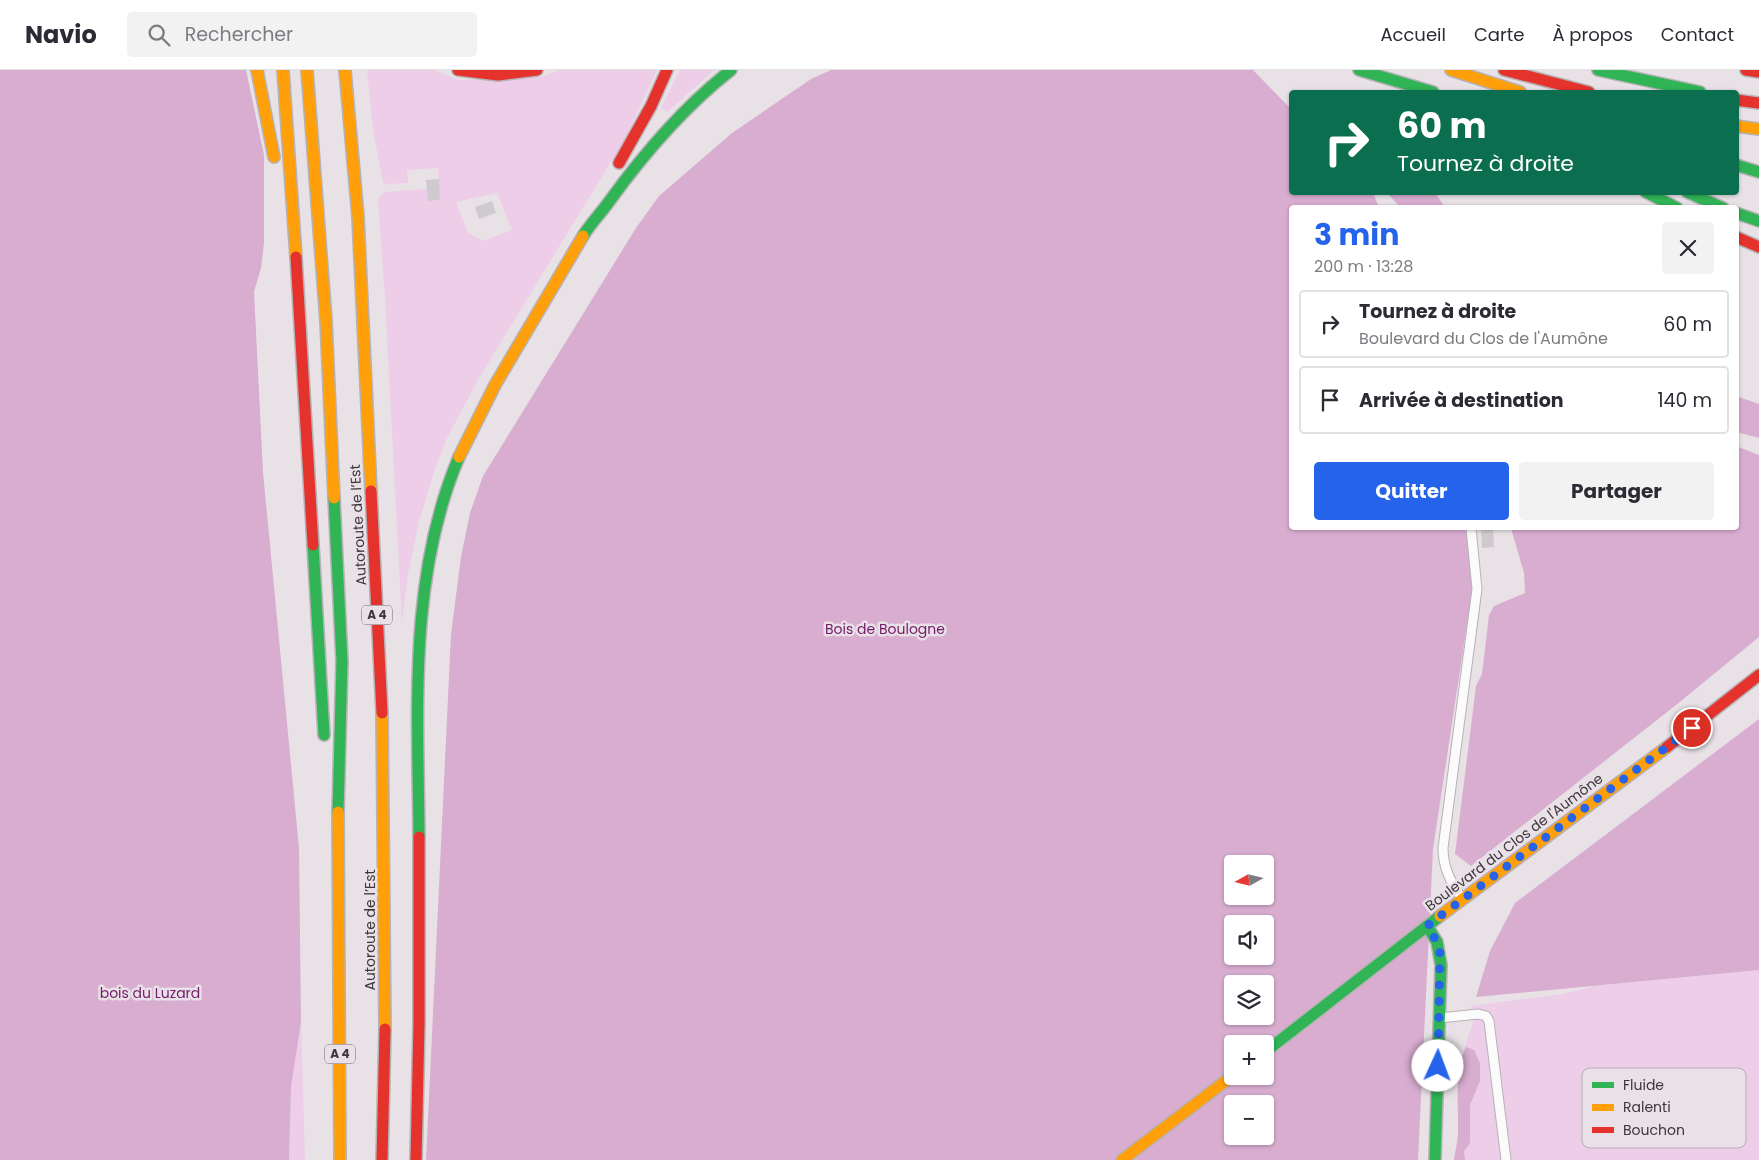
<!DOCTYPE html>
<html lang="fr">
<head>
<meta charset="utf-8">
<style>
  :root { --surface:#fff; --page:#f2f2f3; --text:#2b2b33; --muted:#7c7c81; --line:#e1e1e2; --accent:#2563eb }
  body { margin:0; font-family:Poppins,sans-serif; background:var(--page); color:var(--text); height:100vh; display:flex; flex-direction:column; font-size:19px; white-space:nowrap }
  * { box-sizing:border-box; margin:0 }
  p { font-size:16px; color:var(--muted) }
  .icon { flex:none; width:28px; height:28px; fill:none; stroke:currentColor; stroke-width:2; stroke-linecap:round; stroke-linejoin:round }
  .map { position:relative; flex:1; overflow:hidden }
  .side { position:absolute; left:1289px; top:135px; width:450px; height:325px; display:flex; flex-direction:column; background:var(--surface); border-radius:5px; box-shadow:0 1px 4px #0004 }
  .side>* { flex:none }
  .top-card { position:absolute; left:1289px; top:20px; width:450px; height:105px; border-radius:5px; box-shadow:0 1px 4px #0004; background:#0b6e4f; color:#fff; overflow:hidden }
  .needle { width:32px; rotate:262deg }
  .fabs { position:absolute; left:1224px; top:785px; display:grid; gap:10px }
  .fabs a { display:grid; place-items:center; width:50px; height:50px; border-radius:5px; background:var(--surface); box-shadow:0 1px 4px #0004; font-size:25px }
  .pin { position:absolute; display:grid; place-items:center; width:42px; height:42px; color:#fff; margin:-21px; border:2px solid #fff; border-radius:50%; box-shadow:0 1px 5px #0007 }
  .me { position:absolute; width:55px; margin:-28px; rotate:2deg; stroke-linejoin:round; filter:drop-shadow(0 0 4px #0008) }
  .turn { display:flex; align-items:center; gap:18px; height:105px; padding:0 25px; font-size:22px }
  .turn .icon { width:65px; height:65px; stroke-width:2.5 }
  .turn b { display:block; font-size:35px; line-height:42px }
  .round { display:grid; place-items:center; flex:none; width:52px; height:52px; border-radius:5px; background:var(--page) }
  .headline { display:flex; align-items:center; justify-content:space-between; height:85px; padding:0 25px }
  h1 { font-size:30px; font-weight:700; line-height:38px; color:var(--accent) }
  .cta { display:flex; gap:10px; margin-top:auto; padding:10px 25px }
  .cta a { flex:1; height:58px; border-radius:5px; background:var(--accent); color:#fff; font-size:20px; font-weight:700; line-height:58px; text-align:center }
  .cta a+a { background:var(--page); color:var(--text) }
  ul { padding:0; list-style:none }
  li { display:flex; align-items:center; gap:15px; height:68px; margin:0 10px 8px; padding:0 15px; border:2px solid var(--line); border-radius:5px }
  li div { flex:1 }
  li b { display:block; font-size:19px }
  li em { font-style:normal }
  header { display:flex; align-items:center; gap:30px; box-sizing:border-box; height:70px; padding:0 25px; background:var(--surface); border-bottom:1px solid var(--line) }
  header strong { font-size:24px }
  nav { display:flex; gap:28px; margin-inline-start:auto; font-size:18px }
  .search { width:350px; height:45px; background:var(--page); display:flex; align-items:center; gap:12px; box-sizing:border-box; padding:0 18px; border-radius:5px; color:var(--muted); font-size:19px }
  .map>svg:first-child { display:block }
  .green { fill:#edcde7; fill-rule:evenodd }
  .forest { fill:#d8add0; fill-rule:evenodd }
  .building { fill:#cecacd }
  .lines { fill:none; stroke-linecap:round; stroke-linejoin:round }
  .lane-casing { stroke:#b6b2b6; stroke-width:11 }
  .fast-casing { stroke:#b6b2b6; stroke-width:14 }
  .slow-casing { stroke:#b6b2b6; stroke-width:14 }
  .jam-casing { stroke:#b6b2b6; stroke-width:14 }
  .lane { stroke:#fcfbfb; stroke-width:9 }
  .fast { stroke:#30b455; stroke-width:11 }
  .slow { stroke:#ff9f0a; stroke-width:11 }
  .jam { stroke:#e5322d; stroke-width:11 }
  .route { stroke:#2563eb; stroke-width:9; stroke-dasharray:0 16.2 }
  .labels { text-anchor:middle; stroke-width:5; stroke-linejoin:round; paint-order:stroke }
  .shield { fill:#eae0e8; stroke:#706a6e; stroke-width:1 }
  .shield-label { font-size:12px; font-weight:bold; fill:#3b373a }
  .street-label { font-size:14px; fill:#3b373a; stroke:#eae0e8 }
  .park-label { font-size:14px; fill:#721b68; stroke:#eae0e8 }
  .key { fill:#eae0e8; stroke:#b6adb4; stroke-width:1 }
  .key-label { font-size:14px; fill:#3b373a }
</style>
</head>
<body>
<header>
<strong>Navio</strong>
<div class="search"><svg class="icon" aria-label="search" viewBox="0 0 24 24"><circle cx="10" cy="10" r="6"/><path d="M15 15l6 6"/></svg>Rechercher</div>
<nav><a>Accueil</a><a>Carte</a><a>À propos</a><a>Contact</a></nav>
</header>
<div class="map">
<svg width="1759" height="1090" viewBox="0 0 1759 1090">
  <rect width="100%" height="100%" fill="#e8e2e7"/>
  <g class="green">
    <path d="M367,0H434L459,10L542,7L560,0H657L626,67L479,308L446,370L434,402L419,451L408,504L402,553L385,228L378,131L381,125L385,122L427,119L428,131L440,130L438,98L407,100L408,113L386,114L383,112L373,60ZM497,123L512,160L483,171L468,163L456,132Z"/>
    <polygon points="680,0 714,0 667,42 661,38"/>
    <polygon points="1759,900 1759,1090 1454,1090 1458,1065 1458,1020 1462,985 1473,952 1471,936 1563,924 1594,916"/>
    <polygon points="301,952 305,1090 289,1090 291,1017"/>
  </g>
  <g class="forest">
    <polygon points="0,0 246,0 264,85 264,173 261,198 254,222 263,402 299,778 301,952 291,1017 289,1090 0,1090"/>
    <path d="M831,0H1253L1291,39V122L1373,123L1379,137L1291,138V458H1467L1475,501L1433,779L1418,1090H426L451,564L461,487L470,443L483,406L636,158L659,126L732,63L811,9ZM1232,794H1265V826H1232ZM1232,854H1265V886H1232ZM1232,914H1265V946H1232ZM1232,974H1265V1006H1232ZM1232,1034H1265V1066H1232Z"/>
    <polygon points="1387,123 1435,123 1445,137 1400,137"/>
    <polygon points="1736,326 1759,334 1759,368 1736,362"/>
    <polygon points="1736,376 1759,385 1759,567 1676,635 1471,796 1455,784 1476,616 1482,604 1489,545 1494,536 1525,523 1524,503 1512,462 1512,458 1736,458"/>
    <polygon points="1759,649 1759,900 1476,927 1490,881 1515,833"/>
    <path d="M1466,977L1474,980L1480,993V1011L1470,1035V1073L1464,1081L1465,1090H1454C1455,1081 1458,1072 1458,1063C1459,1035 1454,1003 1466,977Z"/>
  </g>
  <g class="building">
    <polygon points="439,109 440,130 428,131 426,110"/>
    <polygon points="492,131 496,143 479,149 475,137"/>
    <polygon points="1481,458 1493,458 1494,477 1482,478"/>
  </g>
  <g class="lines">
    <g class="lane-casing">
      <g id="lane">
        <path d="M1461,827C1450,811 1443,797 1443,778L1477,519L1471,458"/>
        <polyline points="1440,948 1478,944 1486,946 1489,951 1506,1090"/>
      </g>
    </g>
    <g class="fast-casing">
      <g id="fast">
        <polyline points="1359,0 1433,22"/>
        <polyline points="1598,0 1700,22"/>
        <polyline points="1736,95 1759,102"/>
        <polyline points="1646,122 1677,138"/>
        <polyline points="1687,122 1723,138"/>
        <polyline points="1736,143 1759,151"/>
        <path d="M583,166C591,153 602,142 611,129C646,81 684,37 731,0"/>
        <polyline points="334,428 342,591 338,742"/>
        <polyline points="313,475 324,665"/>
        <path d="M419,767C418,639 408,507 459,387"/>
        <polyline points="1427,856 1437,872 1441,895 1435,1090"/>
        <polyline points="1265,982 1440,846"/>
      </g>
    </g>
    <g class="slow-casing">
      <g id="slow">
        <polyline points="257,0 274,87"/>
        <polyline points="283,0 296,187"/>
        <polyline points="307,0 326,251 334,428"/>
        <polyline points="345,0 358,147 371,421"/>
        <polyline points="1451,0 1520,22"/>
        <polyline points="1736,56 1759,59"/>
        <polyline points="459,387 495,315 583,166"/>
        <polyline points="382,643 385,959"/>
        <polyline points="338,742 340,1090"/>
        <polyline points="1440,846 1667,677"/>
        <polyline points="1122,1090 1232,1006"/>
      </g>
    </g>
    <g class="jam-casing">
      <g id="jam">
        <polyline points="458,0 498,5 537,0"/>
        <polyline points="1504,0 1589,22"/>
        <polyline points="1746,0 1759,2"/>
        <polyline points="1736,30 1759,33"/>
        <polyline points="619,93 651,36 667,0"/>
        <polyline points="1736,167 1759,177"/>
        <polyline points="296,187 313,475"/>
        <polyline points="371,421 382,643"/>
        <polyline points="1667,677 1759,605"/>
        <polyline points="382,1090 385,959"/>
        <polyline points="416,1090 419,954 419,767"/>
      </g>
    </g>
    <use href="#lane" class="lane"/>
    <use href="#fast" class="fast"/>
    <use href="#slow" class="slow"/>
    <use href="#jam" class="jam"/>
  </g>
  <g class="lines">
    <polyline class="route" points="1438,996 1440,883 1437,872 1427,856 1692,658"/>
  </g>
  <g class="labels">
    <g class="shield">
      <rect x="362" y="535.5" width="30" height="19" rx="4"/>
      <rect x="325" y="974.5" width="30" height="19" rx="4"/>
    </g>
    <g class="shield-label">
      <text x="377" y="549">A 4</text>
      <text x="340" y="988">A 4</text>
    </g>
    <g class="street-label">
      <text transform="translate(358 455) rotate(-93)" y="5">Autoroute de l’Est</text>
      <text transform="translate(1514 772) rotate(-37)" y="5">Boulevard du Clos de l'Aumône</text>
      <text transform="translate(370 860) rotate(-90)" y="5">Autoroute de l’Est</text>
    </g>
    <g class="park-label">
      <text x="885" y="564">Bois de Boulogne</text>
      <text x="150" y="928">bois du Luzard</text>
    </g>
  </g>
  <rect x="1582" y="998" width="164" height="80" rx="8" class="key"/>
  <rect x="1592" y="1012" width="22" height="6" fill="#30b455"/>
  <rect x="1592" y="1034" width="22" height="7" fill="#ff9f0a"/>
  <rect x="1592" y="1057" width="22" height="6" fill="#e5322d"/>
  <g class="key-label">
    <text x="1623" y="1020">Fluide</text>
    <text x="1623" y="1042">Ralenti</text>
    <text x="1623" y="1065">Bouchon</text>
  </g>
</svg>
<div class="fabs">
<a><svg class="needle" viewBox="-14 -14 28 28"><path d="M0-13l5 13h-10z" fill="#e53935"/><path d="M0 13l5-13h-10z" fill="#7c7c81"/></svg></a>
<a><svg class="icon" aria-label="sound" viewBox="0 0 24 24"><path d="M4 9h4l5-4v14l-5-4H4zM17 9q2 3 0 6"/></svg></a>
<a><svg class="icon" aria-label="layers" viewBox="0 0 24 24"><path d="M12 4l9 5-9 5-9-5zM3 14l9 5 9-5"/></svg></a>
<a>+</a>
<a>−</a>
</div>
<div class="pin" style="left:1692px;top:658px;background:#d93025"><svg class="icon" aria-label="arrive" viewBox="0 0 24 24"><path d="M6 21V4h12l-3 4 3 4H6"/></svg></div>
<svg class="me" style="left:1438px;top:996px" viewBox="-20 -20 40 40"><circle r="19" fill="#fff"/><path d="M0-13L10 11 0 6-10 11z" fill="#2563eb"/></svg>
<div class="top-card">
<div class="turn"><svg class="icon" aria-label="right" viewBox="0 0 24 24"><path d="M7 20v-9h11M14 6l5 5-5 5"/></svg><div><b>60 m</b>Tournez à droite</div></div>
</div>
<section class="side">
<div class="headline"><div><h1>3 min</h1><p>200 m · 13:28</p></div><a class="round"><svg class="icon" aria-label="close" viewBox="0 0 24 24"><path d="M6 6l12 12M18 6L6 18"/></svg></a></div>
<ul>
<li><svg class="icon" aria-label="right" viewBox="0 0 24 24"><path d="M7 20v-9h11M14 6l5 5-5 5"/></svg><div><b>Tournez à droite</b><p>Boulevard du Clos de l'Aumône</p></div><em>60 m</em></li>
<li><svg class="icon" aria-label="arrive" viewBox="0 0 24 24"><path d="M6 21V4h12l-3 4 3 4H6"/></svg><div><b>Arrivée à destination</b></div><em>140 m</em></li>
</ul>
<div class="cta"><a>Quitter</a><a>Partager</a></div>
</section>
</div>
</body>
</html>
